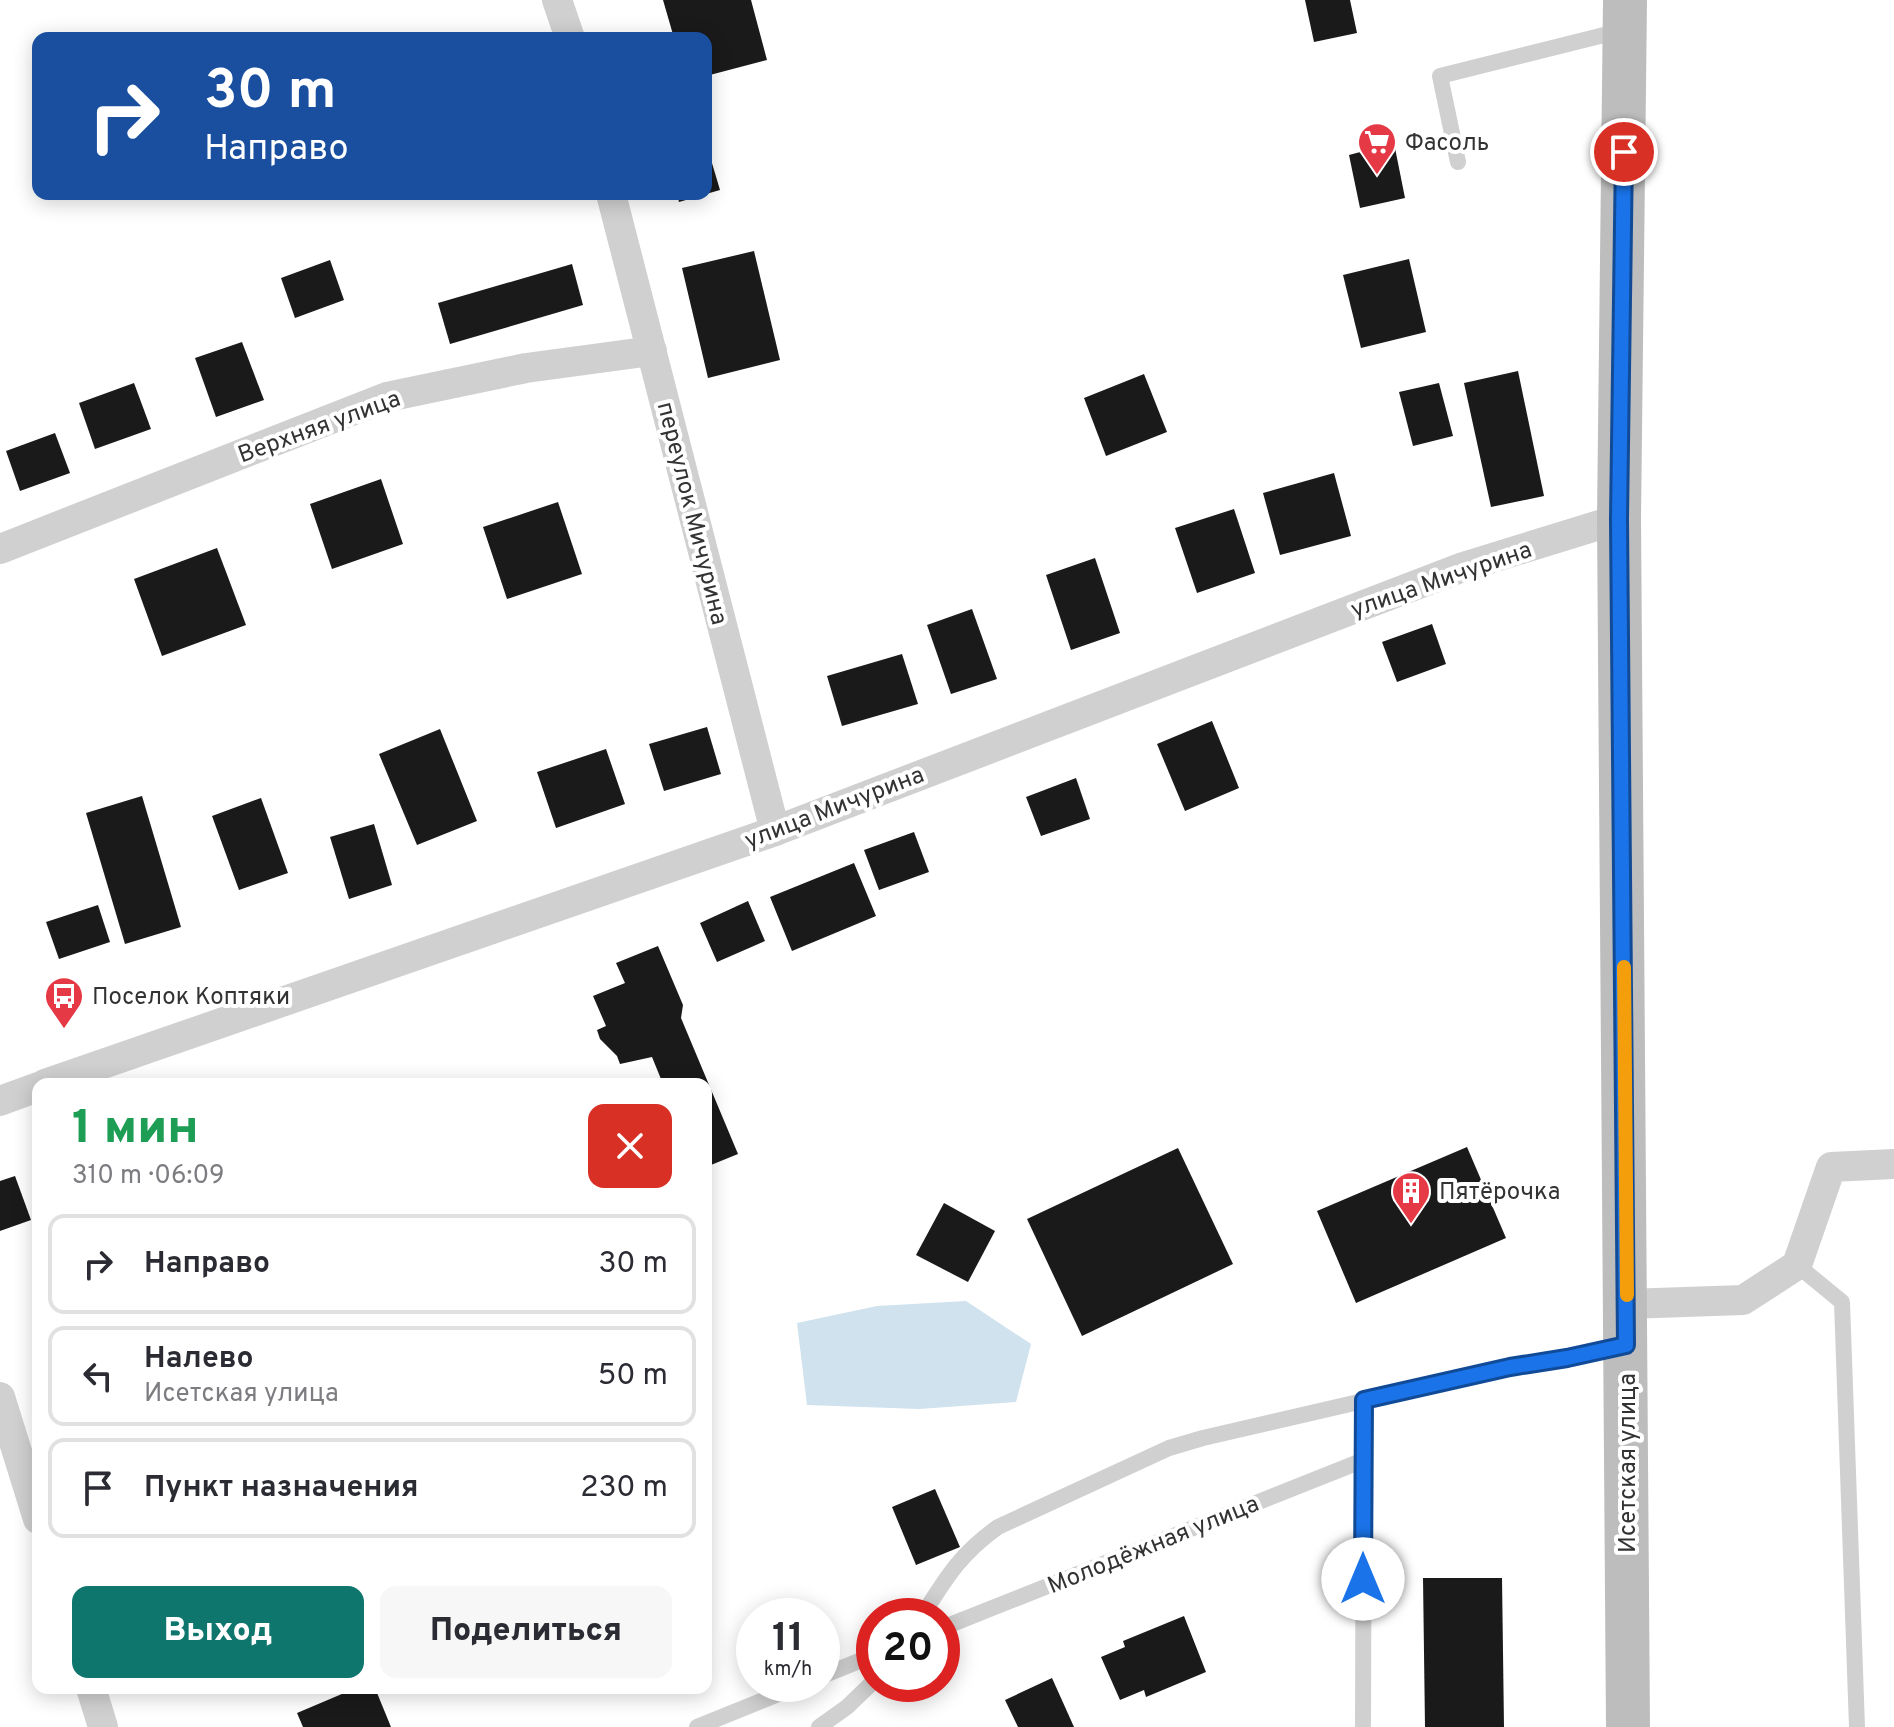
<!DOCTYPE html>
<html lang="ru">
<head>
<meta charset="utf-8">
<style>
  :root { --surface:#fff; --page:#f7f7f7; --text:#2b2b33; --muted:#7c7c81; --line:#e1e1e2; --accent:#0f766e }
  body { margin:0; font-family:Overpass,sans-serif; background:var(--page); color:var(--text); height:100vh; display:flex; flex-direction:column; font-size:30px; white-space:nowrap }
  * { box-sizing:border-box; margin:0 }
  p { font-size:26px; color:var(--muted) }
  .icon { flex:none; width:44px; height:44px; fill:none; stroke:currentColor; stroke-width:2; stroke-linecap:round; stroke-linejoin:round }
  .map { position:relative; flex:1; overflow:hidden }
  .drawer { position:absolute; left:32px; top:1078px; width:680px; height:616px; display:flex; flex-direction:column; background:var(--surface); border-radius:16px; box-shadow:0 4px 20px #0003 }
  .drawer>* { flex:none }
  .banner { position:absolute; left:32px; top:32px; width:680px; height:168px; border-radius:16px; box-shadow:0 4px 20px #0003; background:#1a4fa0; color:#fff; overflow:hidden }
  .speed { position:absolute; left:736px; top:1598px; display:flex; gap:16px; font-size:40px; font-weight:700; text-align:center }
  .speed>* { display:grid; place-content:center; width:104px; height:104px; border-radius:50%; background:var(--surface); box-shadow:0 4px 20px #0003; line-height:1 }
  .speed small { font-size:20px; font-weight:400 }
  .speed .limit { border:12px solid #d22; background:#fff; color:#111 }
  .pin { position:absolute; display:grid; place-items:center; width:68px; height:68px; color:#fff; margin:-34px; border:4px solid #fff; border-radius:50%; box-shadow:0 2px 8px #0007 }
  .me { position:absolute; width:88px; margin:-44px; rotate:0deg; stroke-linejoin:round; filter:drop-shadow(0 0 6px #0008) }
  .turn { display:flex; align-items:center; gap:28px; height:168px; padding:0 40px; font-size:36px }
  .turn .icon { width:104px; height:104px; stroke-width:2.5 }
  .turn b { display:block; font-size:56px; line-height:68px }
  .round { display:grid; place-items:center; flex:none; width:84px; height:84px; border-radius:16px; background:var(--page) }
  .headline { display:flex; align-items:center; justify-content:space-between; height:136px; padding:0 40px }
  h1 { font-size:48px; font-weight:800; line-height:60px; color:#1e9e55 }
  .cta { display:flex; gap:16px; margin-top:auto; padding:16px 40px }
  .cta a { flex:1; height:92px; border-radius:16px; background:var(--accent); color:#fff; font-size:32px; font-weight:800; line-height:92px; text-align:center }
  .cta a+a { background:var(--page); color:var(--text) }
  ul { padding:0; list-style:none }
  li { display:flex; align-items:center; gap:24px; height:100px; margin:0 16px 12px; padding:0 24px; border:4px solid var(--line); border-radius:16px }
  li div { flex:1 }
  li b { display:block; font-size:30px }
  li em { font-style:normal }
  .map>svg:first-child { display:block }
  .water { fill:#cfe2ee }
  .building { fill:#1a1a1a }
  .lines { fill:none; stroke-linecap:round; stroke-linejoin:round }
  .service { stroke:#d0d0d0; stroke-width:16 }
  .minor { stroke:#d0d0d0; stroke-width:30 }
  .secondary { stroke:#bdbdbd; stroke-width:44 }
  .route-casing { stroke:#114b97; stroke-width:20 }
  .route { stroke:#1a73e8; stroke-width:14 }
  .slow { stroke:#f59e0b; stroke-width:14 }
  .labels { text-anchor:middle; stroke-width:8; stroke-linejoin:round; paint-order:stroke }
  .poi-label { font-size:24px; fill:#333; stroke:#fff; text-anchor:start }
  .street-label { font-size:24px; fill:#333; stroke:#fff }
</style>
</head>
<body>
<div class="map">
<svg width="1894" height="1727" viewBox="0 0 1894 1727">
  <rect width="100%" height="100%" fill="#fff"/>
  <polygon class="water" points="966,1301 1031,1344 1016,1402 919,1409 807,1405 797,1323 877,1306"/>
  <g class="building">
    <polygon points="663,0 751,0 767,60 706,76 706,38 674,38"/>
    <polygon points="1305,0 1350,0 1357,33 1314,42"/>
    <polygon points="706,143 720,190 706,194"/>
    <polygon points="1394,143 1405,198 1360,208 1349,155"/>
    <polygon points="677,194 703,194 703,195 679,202"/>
    <polygon points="754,251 780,360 708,378 682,268"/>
    <polygon points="1409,259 1426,332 1361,348 1343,275"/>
    <polygon points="330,260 344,300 295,318 281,278"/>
    <polygon points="572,264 583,305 450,344 438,303"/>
    <polygon points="242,342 264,400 216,417 195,358"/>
    <polygon points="1518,371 1544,496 1491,507 1464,383"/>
    <polygon points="1144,374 1167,432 1106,456 1084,398"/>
    <polygon points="134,383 151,429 95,449 79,403"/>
    <polygon points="1439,383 1453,436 1413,446 1399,392"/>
    <polygon points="55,433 70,473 20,491 6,451"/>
    <polygon points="1334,473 1351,536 1280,555 1263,493"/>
    <polygon points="381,479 403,544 332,569 310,504"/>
    <polygon points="558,502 582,574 507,599 483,527"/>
    <polygon points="1234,509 1255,573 1197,593 1175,528"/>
    <polygon points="217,548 246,625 162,656 134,579"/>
    <polygon points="1095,558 1120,633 1071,650 1046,575"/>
    <polygon points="972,609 997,679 951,694 927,625"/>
    <polygon points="1432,624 1446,664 1397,682 1382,642"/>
    <polygon points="902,654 918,704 842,726 827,676"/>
    <polygon points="1212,721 1239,788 1185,811 1157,744"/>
    <polygon points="707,727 721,774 664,791 649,744"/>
    <polygon points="440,729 477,821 417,845 379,754"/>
    <polygon points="606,749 625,804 556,828 537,772"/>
    <polygon points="1076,778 1090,819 1041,836 1026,797"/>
    <polygon points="142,796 181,927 125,944 86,813"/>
    <polygon points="261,798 288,873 239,890 212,816"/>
    <polygon points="374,824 392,885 349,899 330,837"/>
    <polygon points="914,832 929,872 879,890 864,850"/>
    <polygon points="854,863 876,916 792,951 770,897"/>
    <polygon points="748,901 765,941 717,962 700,923"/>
    <polygon points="98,905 110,942 59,959 46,922"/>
    <polygon points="658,946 683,1005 681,1018 738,1154 706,1167 706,1084 663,1084 652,1057 620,1064 617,1056 600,1039 597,1030 606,1026 593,996 625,983 616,963"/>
    <polygon points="1467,1147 1506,1238 1356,1303 1317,1211"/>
    <polygon points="1178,1148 1233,1264 1082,1336 1027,1219"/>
    <polygon points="15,1176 31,1220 0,1231 0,1181"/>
    <polygon points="944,1203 995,1231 968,1282 916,1255"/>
    <polygon points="935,1489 960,1547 916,1565 892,1507"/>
    <polygon points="1423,1578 1502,1578 1504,1727 1425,1727"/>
    <polygon points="1184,1616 1206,1672 1146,1697 1144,1690 1120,1700 1101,1657 1125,1647 1123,1641"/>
    <polygon points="1052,1678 1074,1727 1018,1727 1005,1700"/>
    <polygon points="356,1688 375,1688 391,1727 303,1727 297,1713"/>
  </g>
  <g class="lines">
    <g class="service">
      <polyline points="1458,162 1440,76 1624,30"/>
      <polyline points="1797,1265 1842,1302 1857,1727"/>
      <path d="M922,1616C946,1578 960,1554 998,1527L1169,1448L1203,1438L1510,1367L1567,1358L1625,1345"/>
      <polyline points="942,1628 1364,1460"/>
      <polyline points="822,1676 874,1655"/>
      <polyline points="697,1727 803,1684"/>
      <polyline points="819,1727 847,1707 874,1681"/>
      <polyline points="1363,1727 1364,1400"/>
    </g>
    <g class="minor">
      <polyline points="557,0 570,38"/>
      <polyline points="611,194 775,831"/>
      <polyline points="0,549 387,397 526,368 652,351"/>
      <polyline points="45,1084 775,831 1463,567 1619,519"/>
      <polyline points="0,1101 38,1087"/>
      <polyline points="1627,1304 1743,1300 1797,1265 1831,1167 1894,1164"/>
      <polyline points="0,1397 38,1519"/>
      <polyline points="91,1688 103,1727"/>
    </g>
    <polyline class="secondary" points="1625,0 1619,519 1628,1727"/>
  </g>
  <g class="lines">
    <g class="route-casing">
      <polyline id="route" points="1363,1579 1364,1400 1510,1367 1567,1358 1626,1345 1619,519 1624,152"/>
    </g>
    <use href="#route" class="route"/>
    <polyline class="slow" points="1624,967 1627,1295"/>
  </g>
  <defs>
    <g id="supermarket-pin" transform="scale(2)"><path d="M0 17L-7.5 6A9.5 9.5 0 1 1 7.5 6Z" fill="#e63946" stroke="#fff"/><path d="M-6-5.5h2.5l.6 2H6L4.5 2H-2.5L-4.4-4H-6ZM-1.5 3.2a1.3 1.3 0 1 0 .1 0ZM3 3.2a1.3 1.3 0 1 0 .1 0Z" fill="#fff"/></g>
    <g id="bus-pin" transform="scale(2)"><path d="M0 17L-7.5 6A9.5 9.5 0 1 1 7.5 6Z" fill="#e63946" stroke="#fff"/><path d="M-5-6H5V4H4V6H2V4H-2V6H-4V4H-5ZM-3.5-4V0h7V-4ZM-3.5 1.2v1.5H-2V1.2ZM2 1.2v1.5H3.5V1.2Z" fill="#fff"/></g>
    <g id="building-pin" transform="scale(2)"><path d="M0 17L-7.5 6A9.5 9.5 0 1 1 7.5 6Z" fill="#e63946" stroke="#fff"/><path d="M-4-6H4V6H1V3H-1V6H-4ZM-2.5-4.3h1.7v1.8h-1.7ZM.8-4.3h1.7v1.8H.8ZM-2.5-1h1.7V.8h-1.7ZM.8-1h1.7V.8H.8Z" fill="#fff"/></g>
  </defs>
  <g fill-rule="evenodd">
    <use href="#supermarket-pin" x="1377" y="142"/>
    <use href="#bus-pin" x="64" y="996"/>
    <use href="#building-pin" x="1411" y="1191"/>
  </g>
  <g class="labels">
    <g class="poi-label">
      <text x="1405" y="150">Фасоль</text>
      <text x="92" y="1004">Поселок Коптяки</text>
      <text x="1439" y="1199">Пятёрочка</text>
    </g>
    <g class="street-label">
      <text transform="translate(319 426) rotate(-20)" y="8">Верхняя улица</text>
      <text transform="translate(693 513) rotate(76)" y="8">переулок Мичурина</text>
      <text transform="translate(1441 579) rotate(-19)" y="8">улица Мичурина</text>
      <text transform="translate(834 807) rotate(-21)" y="8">улица Мичурина</text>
      <text transform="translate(1627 1463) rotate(-90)" y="8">Исетская улица</text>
      <text transform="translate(1153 1544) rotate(-22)" y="8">Молодёжная улица</text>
    </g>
  </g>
</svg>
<div class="speed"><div>11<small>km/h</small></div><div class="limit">20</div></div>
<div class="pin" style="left:1624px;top:152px;background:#d93025"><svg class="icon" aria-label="arrive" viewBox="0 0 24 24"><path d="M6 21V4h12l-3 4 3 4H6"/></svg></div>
<svg class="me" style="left:1363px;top:1579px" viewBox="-20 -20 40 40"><circle r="19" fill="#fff"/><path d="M0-13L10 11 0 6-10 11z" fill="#1a73e8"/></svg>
<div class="banner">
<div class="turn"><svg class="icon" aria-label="right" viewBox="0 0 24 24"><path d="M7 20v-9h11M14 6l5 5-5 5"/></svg><div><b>30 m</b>Направо</div></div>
</div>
<section class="drawer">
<div class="headline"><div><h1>1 мин</h1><p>310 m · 06:09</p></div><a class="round" style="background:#d93025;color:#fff"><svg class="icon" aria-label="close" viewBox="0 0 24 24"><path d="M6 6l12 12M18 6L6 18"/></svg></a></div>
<ul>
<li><svg class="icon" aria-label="right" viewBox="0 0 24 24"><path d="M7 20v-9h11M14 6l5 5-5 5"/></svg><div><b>Направо</b></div><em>30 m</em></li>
<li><svg class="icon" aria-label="left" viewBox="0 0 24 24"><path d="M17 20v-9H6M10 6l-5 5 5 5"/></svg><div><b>Налево</b><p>Исетская улица</p></div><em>50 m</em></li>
<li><svg class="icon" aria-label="arrive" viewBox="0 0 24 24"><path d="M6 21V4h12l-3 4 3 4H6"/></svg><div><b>Пункт назначения</b></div><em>230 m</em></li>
</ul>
<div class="cta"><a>Выход</a><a>Поделиться</a></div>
</section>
</div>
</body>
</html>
